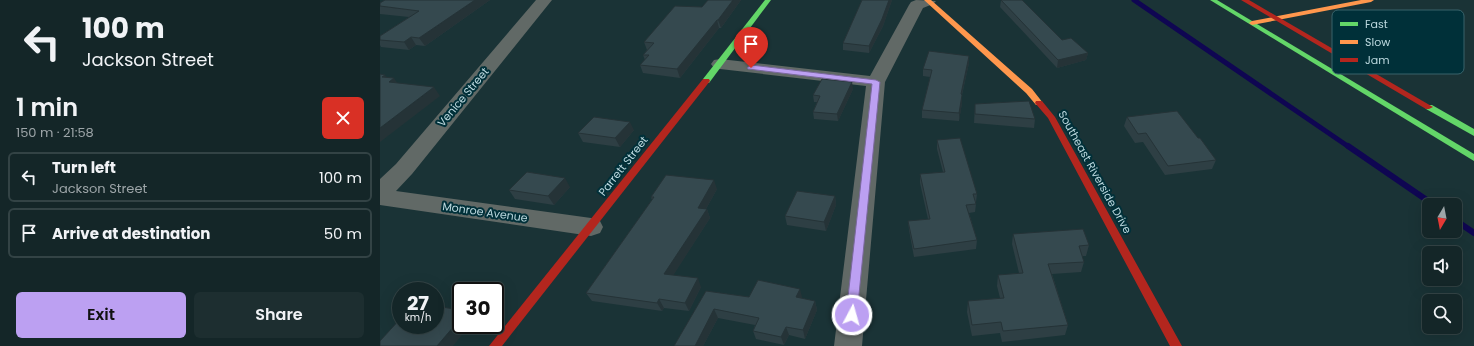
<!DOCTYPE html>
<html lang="en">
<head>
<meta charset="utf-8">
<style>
  :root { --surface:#142628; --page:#1d2e30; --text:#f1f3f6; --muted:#9da5a8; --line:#334345; --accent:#bca0f2 }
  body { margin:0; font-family:Poppins,sans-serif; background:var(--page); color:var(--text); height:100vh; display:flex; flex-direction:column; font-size:15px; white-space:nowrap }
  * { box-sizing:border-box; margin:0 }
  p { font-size:13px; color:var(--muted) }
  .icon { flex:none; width:22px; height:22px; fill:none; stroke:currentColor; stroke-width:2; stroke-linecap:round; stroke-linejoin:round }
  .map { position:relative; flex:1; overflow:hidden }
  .panel { display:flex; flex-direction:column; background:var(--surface); width:380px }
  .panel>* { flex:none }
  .hud { background:#142628; color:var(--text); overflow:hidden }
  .needle { width:26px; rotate:190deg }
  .controls { position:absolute; left:1042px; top:198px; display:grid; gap:8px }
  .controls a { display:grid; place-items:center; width:40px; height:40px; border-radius:6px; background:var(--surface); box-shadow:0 4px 16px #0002,0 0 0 1px var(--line); font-size:20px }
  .speed { position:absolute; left:12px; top:282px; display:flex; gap:8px; font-size:20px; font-weight:700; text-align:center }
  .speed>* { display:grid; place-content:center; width:52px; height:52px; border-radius:50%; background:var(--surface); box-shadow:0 4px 16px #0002,0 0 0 1px var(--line); line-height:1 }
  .speed small { font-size:10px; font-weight:400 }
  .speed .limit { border:2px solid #111; border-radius:6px; background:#fff; color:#111 }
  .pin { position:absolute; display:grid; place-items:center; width:34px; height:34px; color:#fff; margin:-41px -17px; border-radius:50% 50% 50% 0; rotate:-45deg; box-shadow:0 0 4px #0007 }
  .pin .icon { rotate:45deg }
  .me { position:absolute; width:44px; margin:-22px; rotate:6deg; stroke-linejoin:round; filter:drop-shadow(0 0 3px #0008) }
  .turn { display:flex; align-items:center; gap:14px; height:84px; padding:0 16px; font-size:18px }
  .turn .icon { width:52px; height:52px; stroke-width:2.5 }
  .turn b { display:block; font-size:28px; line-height:34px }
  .round { display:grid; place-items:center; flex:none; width:42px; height:42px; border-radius:6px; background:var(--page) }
  .headline { display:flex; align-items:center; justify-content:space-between; height:68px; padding:0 16px }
  h1 { font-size:24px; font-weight:600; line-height:30px }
  .primary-button { display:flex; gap:8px; margin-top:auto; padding:8px 16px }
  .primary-button a { flex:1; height:46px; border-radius:6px; background:var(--accent); color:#111; font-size:16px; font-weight:600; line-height:46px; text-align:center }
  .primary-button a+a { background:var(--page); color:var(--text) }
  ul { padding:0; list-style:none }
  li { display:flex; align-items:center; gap:12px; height:50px; margin:0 8px 6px; padding:0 8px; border:2px solid var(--line); border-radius:6px }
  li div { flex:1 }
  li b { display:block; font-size:15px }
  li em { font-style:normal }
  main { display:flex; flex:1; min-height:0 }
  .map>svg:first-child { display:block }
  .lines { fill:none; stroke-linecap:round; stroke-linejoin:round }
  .stream-far1 { stroke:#0f0652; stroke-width:5 }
  .stream { stroke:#0f0652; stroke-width:6 }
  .street { fill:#616966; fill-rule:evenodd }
  .fast { fill:#63d668; fill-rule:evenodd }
  .slow { fill:#ff974d; fill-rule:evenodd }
  .jam { fill:#b3261e; fill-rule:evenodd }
  .wall { fill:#2e3f44 }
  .shaded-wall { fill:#253337 }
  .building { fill:#35494f; stroke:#253337 }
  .route { fill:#bca0f2; stroke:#7a689d }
  .labels { text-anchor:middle; stroke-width:4; stroke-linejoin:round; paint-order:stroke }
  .street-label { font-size:11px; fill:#bcd9df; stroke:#003039 }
  .key { fill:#003039; stroke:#38636b; stroke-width:1 }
  .key-label { font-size:11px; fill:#bcd9df }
</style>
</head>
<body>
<main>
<section class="panel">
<div class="hud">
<div class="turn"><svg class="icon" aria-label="left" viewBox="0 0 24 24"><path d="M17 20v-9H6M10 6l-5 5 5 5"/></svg><div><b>100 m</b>Jackson Street</div></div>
</div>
<div class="headline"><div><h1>1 min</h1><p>150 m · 21:58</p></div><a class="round" style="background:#d93025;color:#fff"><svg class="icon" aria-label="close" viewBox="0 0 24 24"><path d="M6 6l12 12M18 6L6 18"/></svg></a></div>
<ul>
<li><svg class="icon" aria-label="left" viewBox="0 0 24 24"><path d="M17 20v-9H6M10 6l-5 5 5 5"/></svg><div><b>Turn left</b><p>Jackson Street</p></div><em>100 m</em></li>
<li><svg class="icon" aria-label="arrive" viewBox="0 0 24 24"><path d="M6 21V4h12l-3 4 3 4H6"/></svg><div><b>Arrive at destination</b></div><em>50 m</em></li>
</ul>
<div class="primary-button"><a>Exit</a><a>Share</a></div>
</section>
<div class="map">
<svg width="1094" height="346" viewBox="0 0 1094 346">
  <rect width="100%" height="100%" fill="#1a3336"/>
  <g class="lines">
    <polyline class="stream-far1" points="754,0 969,147"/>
    <g class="stream">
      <polyline points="968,146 1054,205"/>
      <polyline points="1075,220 1094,233"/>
    </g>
    <g class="street">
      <polygon points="156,0 172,0 32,174 16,191 211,218 220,221 223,227 220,233 211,236 0,205 0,179 16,164"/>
      <polygon points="536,0 556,1 553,4 543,8 505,82 482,346 454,346 486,86 340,69 334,68 331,64 334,60 340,59 490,76 529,5 531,2"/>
    </g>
    <g class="fast">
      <polygon points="385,0 391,0 329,83 323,83 323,79"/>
      <polygon points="830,0 837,0 1094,154 1094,161"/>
      <polygon points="1046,105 1052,105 1094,129 1094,136 1046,109 1045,107"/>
    </g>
    <g class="slow">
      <polygon points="544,0 551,0 652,89 663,103 662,105 656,105 646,93"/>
      <polygon points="981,0 994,0 991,2 872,25 869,23 872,21"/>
    </g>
    <g class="jam">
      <polygon points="861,0 869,0 1053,107 1049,109 1046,109"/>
      <polygon points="323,79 329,79 330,81 122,346 109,346"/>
      <polygon points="656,101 662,101 675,117 802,346 790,346 668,118 655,103"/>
    </g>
  </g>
  <g class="wall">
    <polygon points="5,0 110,0 45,46 36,45 29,50 1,47 0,45 0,36 29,17 0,14 0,3"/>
    <polygon points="328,0 361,0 341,28 339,28 300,78 263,73 260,65 265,60 263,55 267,50 264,42 322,7"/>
    <polygon points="482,0 512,0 503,26 489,53 463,50 463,43"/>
    <polygon points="621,0 682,40 708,53 706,60 677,68 620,7"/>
    <polygon points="589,56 589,63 582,95 582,103 579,121 542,118 542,110 550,77 543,76 543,69"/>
    <polygon points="473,89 458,121 434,119 433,112 437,102 434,102 433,95"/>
    <polygon points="595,104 655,119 654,128 594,123"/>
    <polygon points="747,117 818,138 836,160 832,169 785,175 763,142 755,143 744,126"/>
    <polygon points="254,130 240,147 203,142 198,133"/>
    <polygon points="557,140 597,194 596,202 595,202 596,204 595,212 589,213 597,240 596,249 534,257 529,230 528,221 548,219 540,183 540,174 563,172 557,149"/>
    <polygon points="190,187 174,205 135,199 129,190"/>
    <polygon points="337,189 326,209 327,209 330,218 293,275 321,287 309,311 284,308 282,311 212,301 206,293 272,200 271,197"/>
    <polygon points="455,196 456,205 446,231 407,225 405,216"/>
    <polygon points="633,234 709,245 706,256 702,256 704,262 701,272 672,274 688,325 685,335 622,342 620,333 592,336 587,312 588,301 620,298 617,286 618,275 639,273 632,244"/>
    <polygon points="326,291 369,297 422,297 421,298 435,301 437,310 425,339 409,335 404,345 376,339 373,331 375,325 338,318 323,346 294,346"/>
  </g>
  <g class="shaded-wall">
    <polygon points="95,0 110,0 45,46 39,38"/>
    <polygon points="353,0 361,0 341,28 338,20"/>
    <polygon points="509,0 512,0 503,26 489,53 489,46"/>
    <polygon points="337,20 339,28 300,78 297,69"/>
    <polygon points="31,37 36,45 29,50 24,42"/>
    <polygon points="708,53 706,60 677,68 678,60"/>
    <polygon points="589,56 589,63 580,102 581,94"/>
    <polygon points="5,75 10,81 14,78 20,87 2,77"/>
    <polygon points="472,82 473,89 458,121 457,114"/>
    <polygon points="54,87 60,96 0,142 0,128"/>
    <polygon points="582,95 582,103 579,121 579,113"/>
    <polygon points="250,122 254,130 240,147 235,138"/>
    <polygon points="185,178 190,187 174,205 168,196"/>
    <polygon points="334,180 337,189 322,216 318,208"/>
    <polygon points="455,196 456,205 446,231 444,222"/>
    <polygon points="327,209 330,218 289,282 284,274"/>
    <polygon points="318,278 321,287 309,311 305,303"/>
    <polygon points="420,289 422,297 418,306 416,297"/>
    <polygon points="279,299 284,308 282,311 277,303"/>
    <polygon points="435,301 437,310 425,339 423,330"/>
    <polygon points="334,309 338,318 323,346 315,346"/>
    <polygon points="81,318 81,325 90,325 73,346 57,346"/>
    <polygon points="406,327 409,335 404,345 401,337"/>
  </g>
  <g class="building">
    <polygon points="5,0 95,0 39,38 31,37 24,42 0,40 0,36 39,11 0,6 0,3"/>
    <polygon points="328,0 353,0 338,20 337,20 297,69 260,65 269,55 263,55 274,43 264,42 295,6 322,7"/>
    <polygon points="482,0 509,0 502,19 489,46 463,43"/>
    <polygon points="621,0 642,0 682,40 691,38 708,53 678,60"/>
    <polygon points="549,51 589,56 581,94 582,95 579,113 542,110 552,70 543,69"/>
    <polygon points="0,74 5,75 2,77 14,78 9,82 54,87 0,128"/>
    <polygon points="442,79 472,82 457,114 433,112 440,96 433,95"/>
    <polygon points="649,101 655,119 595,114 595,104"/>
    <polygon points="797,111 818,138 820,138 836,160 788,166 766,133 758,134 747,117"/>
    <polygon points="214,117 250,122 235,138 198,133"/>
    <polygon points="580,138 597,194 593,194 596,204 586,205 597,240 534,249 528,221 550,219 540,174 565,172 557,140"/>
    <polygon points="147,172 185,178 168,196 129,190"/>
    <polygon points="286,175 334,180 318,208 327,209 284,274 318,278 305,303 279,299 277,303 206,293 274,197 271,197"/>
    <polygon points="417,191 455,196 444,222 405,216"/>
    <polygon points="703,229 709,245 699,246 704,262 668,264 688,325 623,331 621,322 592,325 588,301 624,298 618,275 643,273 633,234"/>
    <polygon points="378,280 420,289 416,297 435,301 423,330 406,327 401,337 373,331 379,318 334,309 315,346 294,346 326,291 369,297"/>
    <polygon points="55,306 81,310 81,318 57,346 0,346 0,341 21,318 21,325 55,325"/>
  </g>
  <polygon class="route" points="371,65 496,80 500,82 477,315 476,318 472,320 468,318 466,315 492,84 368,69 367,68"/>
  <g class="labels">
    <g class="street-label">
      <text transform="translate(83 97) rotate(-50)" y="4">Venice Street</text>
      <text transform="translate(243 166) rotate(-52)" y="4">Parrett Street</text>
      <text transform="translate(715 172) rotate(61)" y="4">Southeast Riverside Drive</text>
      <text transform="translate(105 212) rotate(8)" y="4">Monroe Avenue</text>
    </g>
  </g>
  <rect x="952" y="10" width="132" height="64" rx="6" class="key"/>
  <rect x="960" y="22" width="18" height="4" fill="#63d668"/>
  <rect x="960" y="40" width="18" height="4" fill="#ff974d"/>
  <rect x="960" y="58" width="18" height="4" fill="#b3261e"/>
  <g class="key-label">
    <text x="985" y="28">Fast</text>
    <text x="985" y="46">Slow</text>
    <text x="985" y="64">Jam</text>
  </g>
</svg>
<div class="controls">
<a><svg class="needle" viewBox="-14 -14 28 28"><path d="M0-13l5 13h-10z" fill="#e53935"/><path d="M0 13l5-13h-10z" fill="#9da5a8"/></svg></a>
<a><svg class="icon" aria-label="sound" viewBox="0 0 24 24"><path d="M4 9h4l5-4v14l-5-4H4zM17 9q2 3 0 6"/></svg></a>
<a><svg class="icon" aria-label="search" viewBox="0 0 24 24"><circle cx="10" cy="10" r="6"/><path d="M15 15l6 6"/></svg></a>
</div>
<div class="speed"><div>27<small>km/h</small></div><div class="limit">30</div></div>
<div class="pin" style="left:371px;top:68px;background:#d93025"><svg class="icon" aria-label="arrive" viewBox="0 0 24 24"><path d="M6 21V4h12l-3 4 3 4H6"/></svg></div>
<svg class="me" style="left:472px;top:315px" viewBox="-20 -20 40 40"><circle r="17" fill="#bca0f2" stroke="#fff" stroke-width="3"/><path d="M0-11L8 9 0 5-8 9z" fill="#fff"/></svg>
</div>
</main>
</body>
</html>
